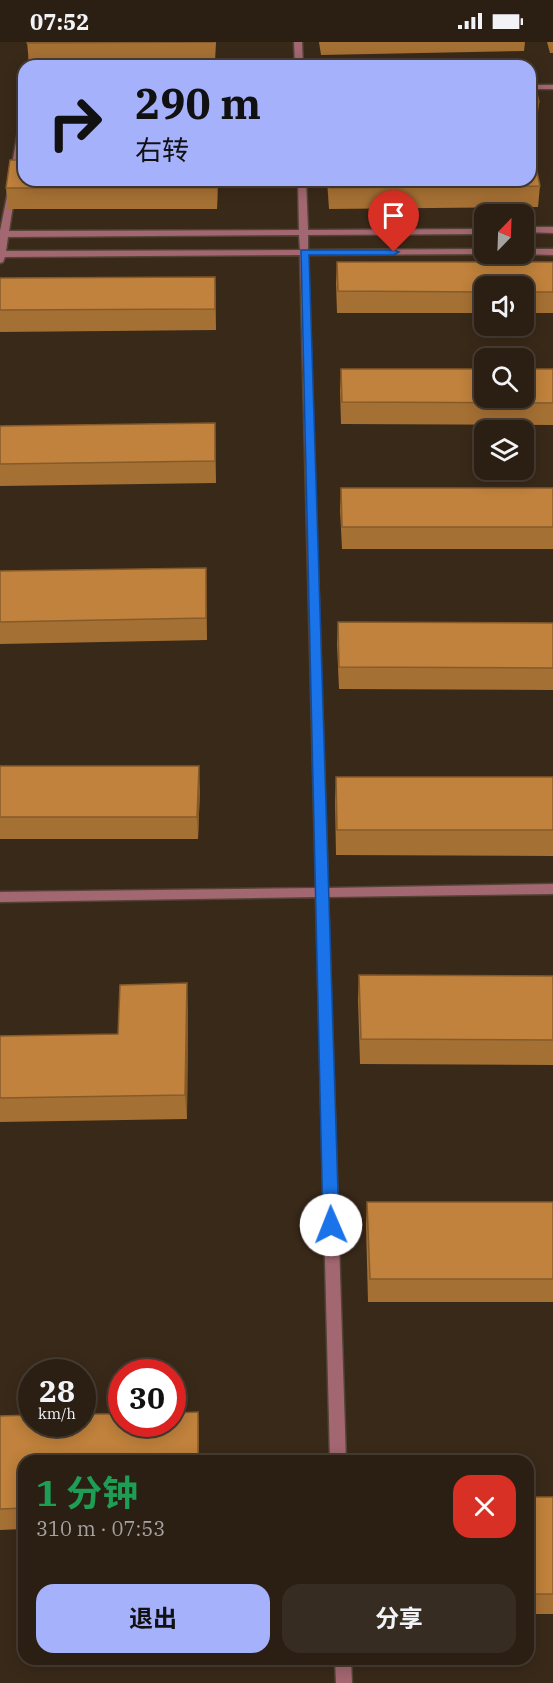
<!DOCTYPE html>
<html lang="zh">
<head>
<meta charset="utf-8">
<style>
  :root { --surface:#2b1f13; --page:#372c21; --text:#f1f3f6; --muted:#a6a2a0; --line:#473d33; --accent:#a6b1fc }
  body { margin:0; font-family:"IBM Plex Serif","Noto Sans SC",serif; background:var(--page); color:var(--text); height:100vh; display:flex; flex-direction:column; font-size:22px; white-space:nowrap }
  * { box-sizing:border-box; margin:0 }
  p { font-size:20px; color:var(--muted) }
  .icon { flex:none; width:33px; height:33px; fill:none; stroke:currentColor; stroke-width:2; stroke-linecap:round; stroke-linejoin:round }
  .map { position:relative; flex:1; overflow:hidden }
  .drawer { position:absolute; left:18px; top:1413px; width:516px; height:210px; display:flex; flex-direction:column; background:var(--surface); border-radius:18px; box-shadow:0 3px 15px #0003,0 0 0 2px var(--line) }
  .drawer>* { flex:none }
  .top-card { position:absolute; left:18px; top:18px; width:518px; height:126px; border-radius:18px; box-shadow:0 3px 15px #0003,0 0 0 2px var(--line); background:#a6b1fc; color:#111; overflow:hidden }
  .needle { width:39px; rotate:23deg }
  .controls { position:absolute; left:474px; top:162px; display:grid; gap:12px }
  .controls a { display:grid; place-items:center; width:60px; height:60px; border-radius:12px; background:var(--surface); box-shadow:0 3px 15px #0003,0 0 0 2px var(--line); font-size:30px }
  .speed { position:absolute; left:18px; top:1317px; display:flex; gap:12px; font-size:30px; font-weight:700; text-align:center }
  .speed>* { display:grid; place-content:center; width:78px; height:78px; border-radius:50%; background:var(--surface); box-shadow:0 3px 15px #0003,0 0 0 2px var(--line); line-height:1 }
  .speed small { font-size:15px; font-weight:400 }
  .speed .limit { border:9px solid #d22; background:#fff; color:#111 }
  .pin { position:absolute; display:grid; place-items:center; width:51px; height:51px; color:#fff; margin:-62px -26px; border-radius:50% 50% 50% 0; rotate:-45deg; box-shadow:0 0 6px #0007 }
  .pin .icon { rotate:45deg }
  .me { position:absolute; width:66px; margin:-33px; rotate:359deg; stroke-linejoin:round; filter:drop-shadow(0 0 4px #0008) }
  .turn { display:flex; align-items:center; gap:21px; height:126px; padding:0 18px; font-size:27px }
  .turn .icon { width:78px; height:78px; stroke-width:2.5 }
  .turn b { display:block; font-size:42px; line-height:51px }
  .round { display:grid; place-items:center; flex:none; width:63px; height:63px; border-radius:18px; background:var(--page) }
  .overview { display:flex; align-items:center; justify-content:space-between; height:102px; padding:0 18px }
  h1 { font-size:36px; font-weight:700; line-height:45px; color:#1e9e55 }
  .button { display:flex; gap:12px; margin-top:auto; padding:12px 18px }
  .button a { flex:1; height:69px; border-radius:18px; background:var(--accent); color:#111; font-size:24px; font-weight:700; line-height:69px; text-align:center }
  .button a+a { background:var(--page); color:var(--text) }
  .status { display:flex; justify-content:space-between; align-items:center; height:42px; padding:0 30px; background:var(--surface); direction:ltr }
  .status svg { height:16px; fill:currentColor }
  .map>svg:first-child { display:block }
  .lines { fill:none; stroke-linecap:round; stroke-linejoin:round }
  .lane-casing { stroke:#534435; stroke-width:3 }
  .street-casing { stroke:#534435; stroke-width:3 }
  .lane { fill:#a36771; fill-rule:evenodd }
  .street { fill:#a36771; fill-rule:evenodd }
  .wall { fill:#a57034 }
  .shaded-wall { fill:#865b2a }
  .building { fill:#c0823c; stroke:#865b2a; stroke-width:1.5 }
  .route { fill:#1a73e8; stroke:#114b97; stroke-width:1.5 }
</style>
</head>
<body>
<div class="status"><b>07:52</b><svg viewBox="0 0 49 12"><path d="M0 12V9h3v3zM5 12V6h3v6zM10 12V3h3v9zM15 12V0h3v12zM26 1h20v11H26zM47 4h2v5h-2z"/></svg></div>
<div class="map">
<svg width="553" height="1641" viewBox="0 0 553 1641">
  <rect width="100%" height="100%" fill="#392919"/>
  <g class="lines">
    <g class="lane-casing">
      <rect id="lane" x="530" y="43" width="23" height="4"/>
    </g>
    <g class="street-casing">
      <g id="street">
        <polygon points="32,0 40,0 36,24 28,24"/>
        <polygon points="294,0 302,0 303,24 295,24"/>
        <polygon points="21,72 24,72 24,98 18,134 14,136 10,134"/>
        <path d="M298,138H306L308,188L484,187V192L308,193V208L484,207V212H487L308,213L328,846L553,842V852L328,855L346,1419H330L316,855L0,860V850L316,846L300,213L5,215L3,220L0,221V189L8,149L15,151L9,189L299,188ZM299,193L300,208L6,209L8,195Z"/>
        <polygon points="553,185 553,191 524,190 524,185"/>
        <polygon points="524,207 553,207 553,213 521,212 524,212"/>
        <polygon points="335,1617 351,1617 352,1641 336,1641"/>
      </g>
    </g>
    <use href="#lane" class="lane"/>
    <use href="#street" class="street"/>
  </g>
  <g class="wall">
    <polygon points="27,0 216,0 215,20 29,21"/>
    <polygon points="319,0 525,0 524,9 321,13"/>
    <polygon points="547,0 553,0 553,11 550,11"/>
    <polygon points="530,35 539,60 537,81 530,81"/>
    <polygon points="24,44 24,90 21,90 19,69"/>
    <polygon points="24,138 218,138 217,167 8,167 6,146"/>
    <polygon points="327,138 530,138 540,144 538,165 329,167"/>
    <polygon points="337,220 553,220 553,271 524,271 524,244 484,244 484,271 337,271 336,241"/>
    <polygon points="0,236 216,256 216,288 0,290"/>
    <polygon points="341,327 553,327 553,383 341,382 340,348"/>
    <polygon points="215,381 216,441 0,444 0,384"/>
    <polygon points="341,446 553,446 553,507 342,507 340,468"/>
    <polygon points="206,526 207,598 0,602 0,529"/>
    <polygon points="338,580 553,581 553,648 339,647 337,602"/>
    <polygon points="0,724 200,746 198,797 0,797"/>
    <polygon points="336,735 553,735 553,814 336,813 335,760"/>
    <polygon points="359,933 553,934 553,1023 360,1022 358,958"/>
    <polygon points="188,966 187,1077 0,1080 0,994 118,992"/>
    <polygon points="367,1160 553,1160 553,1260 368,1260 366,1183"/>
    <polygon points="198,1370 199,1392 24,1419 24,1487 0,1488 0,1374"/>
    <rect x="528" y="1455" width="25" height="117"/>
  </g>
  <g class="shaded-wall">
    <polygon points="217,138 218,138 217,167"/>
    <polygon points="215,235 216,256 216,288 215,267"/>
    <polygon points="199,724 200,746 198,797 197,775"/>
    <polygon points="187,941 188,966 187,1077 185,1053"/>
    <polygon points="198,1370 199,1392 199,1419 198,1419"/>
  </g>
  <g class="building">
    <polygon points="27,0 215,0 27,1"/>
    <polygon points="530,35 533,35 539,60 530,61"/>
    <polygon points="23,44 24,44 24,69 19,69"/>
    <polygon points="530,115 534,115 540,144 330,146 329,138 530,138"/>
    <polygon points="10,118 24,118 24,138 217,138 217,146 6,146"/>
    <polygon points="337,220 553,220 553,250 524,250 524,244 484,244 484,250 338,249"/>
    <polygon points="215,235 215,267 0,268 0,236"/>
    <polygon points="341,327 484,327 484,356 524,356 524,327 553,327 553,361 342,360"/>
    <polygon points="215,381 215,419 0,422 0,384"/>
    <polygon points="341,446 553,446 553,485 342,485"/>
    <polygon points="206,526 206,576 0,580 0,529"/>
    <polygon points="338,580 553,581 553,626 339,625"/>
    <polygon points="0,724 199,724 197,775 0,775"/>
    <polygon points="336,735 553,735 553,788 337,788"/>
    <polygon points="359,933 553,934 553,998 361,997"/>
    <polygon points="187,941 185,1053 0,1056 0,994 118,992 120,943"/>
    <polygon points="367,1160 553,1160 553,1237 370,1237"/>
    <polygon points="198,1370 198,1419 24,1419 24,1466 0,1467 0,1374 32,1373 32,1382 82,1382 82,1372 122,1372 122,1382 172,1382 172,1371"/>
    <rect x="528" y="1455" width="25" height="97"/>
  </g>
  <polygon class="route" points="301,208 394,208 399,210 394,213 309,213 339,1183 337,1187 331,1190 325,1187 323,1183"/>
</svg>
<div class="controls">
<a><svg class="needle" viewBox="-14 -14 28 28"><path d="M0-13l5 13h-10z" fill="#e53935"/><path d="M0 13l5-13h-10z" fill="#a6a2a0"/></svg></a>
<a><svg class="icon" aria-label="sound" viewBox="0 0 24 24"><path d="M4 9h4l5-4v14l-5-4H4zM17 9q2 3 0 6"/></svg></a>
<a><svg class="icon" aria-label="search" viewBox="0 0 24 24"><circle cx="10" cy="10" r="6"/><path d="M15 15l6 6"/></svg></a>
<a><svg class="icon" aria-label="layers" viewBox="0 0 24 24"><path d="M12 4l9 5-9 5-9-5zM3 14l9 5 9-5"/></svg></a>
</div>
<div class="speed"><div>28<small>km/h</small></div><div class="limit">30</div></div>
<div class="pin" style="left:394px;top:210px;background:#d93025"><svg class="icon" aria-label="arrive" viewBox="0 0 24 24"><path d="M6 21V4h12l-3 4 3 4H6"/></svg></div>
<svg class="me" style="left:331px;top:1183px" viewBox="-20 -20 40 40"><circle r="19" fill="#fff"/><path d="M0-13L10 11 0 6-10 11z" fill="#1a73e8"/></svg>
<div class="top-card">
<div class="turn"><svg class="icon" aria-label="right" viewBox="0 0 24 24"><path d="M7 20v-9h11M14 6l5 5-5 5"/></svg><div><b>290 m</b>右转</div></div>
</div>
<section class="drawer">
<div class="overview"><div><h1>1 分钟</h1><p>310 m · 07:53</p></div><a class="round" style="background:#d93025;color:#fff"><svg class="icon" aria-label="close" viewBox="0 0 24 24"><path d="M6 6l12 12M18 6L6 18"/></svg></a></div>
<div class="button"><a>退出</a><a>分享</a></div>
</section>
</div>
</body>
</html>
